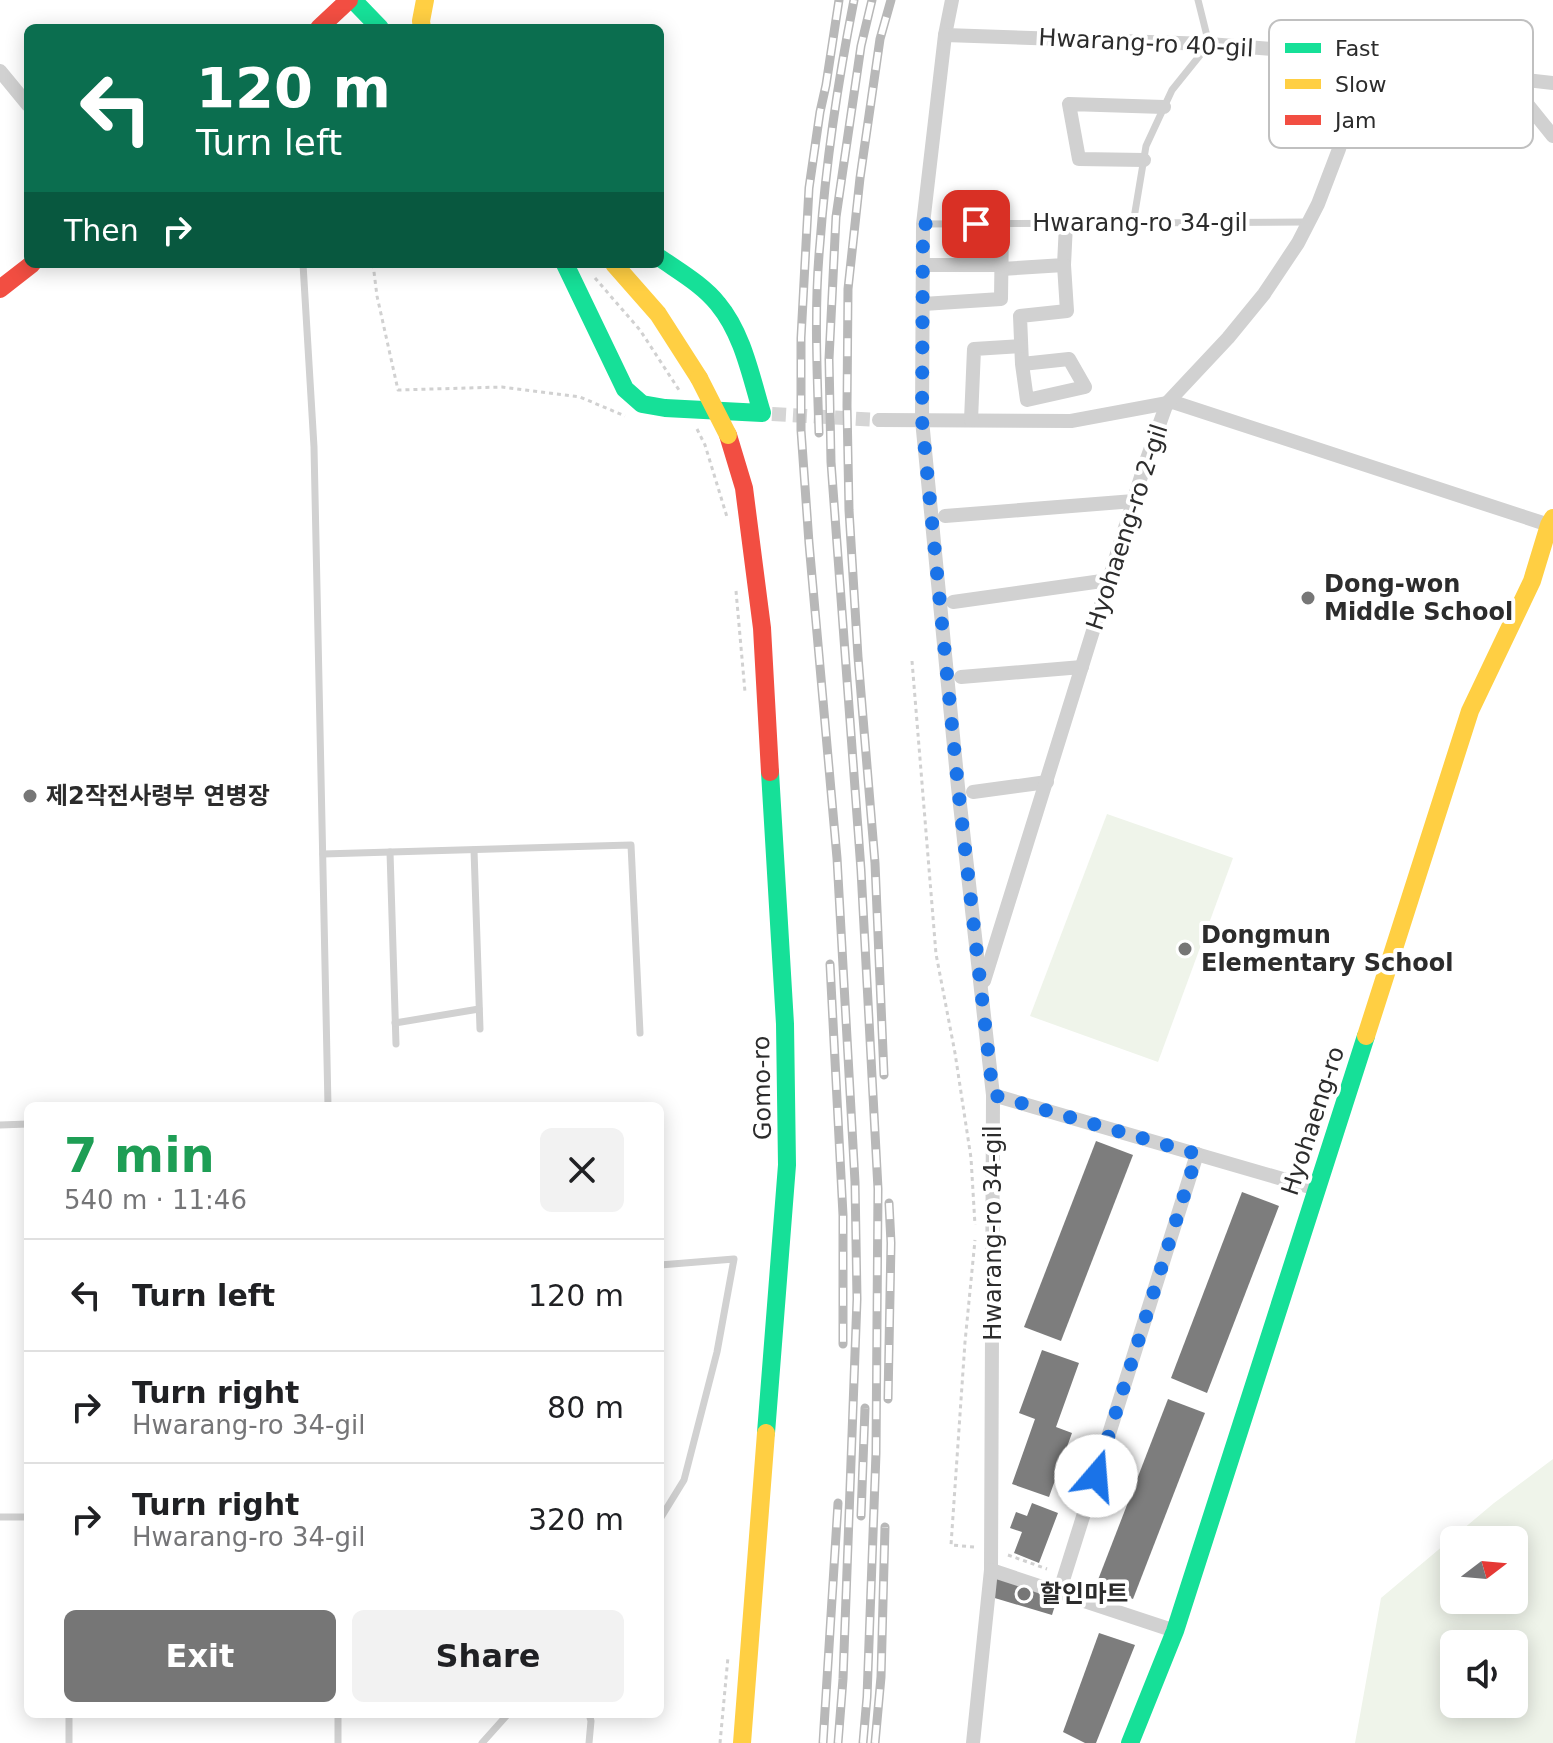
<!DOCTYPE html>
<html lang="en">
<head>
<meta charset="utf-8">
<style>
  :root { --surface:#fff; --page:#f2f2f2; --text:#202124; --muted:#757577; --line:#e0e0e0; --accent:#767676 }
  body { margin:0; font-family:"DejaVu Sans","Noto Sans KR",sans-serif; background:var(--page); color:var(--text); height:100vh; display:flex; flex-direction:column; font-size:30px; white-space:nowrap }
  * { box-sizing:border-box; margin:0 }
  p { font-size:26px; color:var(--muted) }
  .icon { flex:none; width:44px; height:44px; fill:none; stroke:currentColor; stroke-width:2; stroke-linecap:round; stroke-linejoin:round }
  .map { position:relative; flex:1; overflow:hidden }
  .side { position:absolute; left:24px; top:1102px; width:640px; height:616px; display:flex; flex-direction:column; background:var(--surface); border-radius:12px; box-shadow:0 4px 20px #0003 }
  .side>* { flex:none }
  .guide { position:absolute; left:24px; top:24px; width:640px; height:244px; border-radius:12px; box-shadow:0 4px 20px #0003; background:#0b6e4f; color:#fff; overflow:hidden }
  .needle { width:52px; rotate:74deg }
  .buttons { position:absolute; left:1440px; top:1526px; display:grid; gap:16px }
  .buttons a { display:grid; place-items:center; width:88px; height:88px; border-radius:12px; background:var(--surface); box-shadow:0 4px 20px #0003; font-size:40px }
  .pin { position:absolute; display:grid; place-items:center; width:68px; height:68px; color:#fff; margin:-34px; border-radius:16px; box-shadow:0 4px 12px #0006 }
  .me { position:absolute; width:88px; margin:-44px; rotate:18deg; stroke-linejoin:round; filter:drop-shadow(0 0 6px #0008) }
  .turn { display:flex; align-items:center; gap:28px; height:168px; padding:0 40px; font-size:36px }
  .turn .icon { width:104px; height:104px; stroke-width:2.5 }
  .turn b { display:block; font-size:56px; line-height:68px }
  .then { display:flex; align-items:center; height:76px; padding:0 40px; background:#0003; gap:16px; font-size:30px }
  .round { display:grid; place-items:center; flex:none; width:84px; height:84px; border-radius:12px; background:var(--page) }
  .head { display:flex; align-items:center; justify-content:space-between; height:136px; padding:0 40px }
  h1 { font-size:48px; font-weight:800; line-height:60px; color:#1e9e55 }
  .primary-button { display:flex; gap:16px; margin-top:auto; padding:16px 40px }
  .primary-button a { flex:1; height:92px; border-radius:12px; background:var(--accent); color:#fff; font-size:32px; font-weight:800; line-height:92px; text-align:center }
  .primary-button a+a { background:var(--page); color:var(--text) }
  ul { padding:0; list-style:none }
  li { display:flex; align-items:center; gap:24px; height:112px; padding:0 40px; border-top:2px solid var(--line) }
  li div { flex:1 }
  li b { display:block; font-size:30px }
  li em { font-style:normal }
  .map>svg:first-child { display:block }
  .green { fill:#eff4ea; fill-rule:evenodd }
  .building { fill:#7d7d7d }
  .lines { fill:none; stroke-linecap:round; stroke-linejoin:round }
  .street-tunnel { stroke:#d5d5d5; stroke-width:14; stroke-dasharray:14 7; stroke-linecap:butt }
  .path { stroke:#d1d1d1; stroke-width:3; stroke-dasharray:4 4; stroke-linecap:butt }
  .lane { stroke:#d1d1d1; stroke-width:7 }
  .street { stroke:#d1d1d1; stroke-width:14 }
  .fast { stroke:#16e098; stroke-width:18 }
  .slow { stroke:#ffcf43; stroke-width:18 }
  .jam { stroke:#f24e42; stroke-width:18 }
  .rail-casing { stroke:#b8b8b8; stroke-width:9 }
  .rail { stroke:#fff; stroke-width:6; stroke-dasharray:18; stroke-linecap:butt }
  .slow-bridge { stroke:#ffcf43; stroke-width:18 }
  .route { stroke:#1a73e8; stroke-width:14; stroke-dasharray:0 25.2 }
  .poi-dot { fill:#767676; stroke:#fff; stroke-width:3 }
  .labels { text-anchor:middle; stroke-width:8; stroke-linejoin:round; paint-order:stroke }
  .street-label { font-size:24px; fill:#2c2c2c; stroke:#fff }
  .poi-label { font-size:24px; font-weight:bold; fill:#2c2c2c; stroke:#fff; text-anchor:start }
  .key { fill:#fff; stroke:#c0c0c0; stroke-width:2 }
  .key-label { font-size:22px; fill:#2c2c2c }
</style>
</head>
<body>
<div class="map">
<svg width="1553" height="1743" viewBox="0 0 1553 1743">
  <rect width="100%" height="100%" fill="#fff"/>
  <g class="green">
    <polygon points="1107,814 1233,858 1158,1062 1030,1016"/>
    <path d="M1553,1459V1743H1355L1381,1598L1494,1503ZM1454,1540H1514V1600H1454ZM1454,1644H1514V1704H1454Z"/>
  </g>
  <g class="building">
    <polygon points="1096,1141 1133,1155 1061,1341 1024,1327"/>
    <polygon points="1242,1192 1279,1206 1207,1393 1171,1378"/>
    <polygon points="1042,1350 1079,1363 1056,1427 1072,1433 1049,1497 1012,1484 1035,1419 1019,1413"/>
    <polygon points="1168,1399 1205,1413 1133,1599 1096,1585"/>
    <polygon points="1032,1503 1058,1513 1039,1563 1014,1553 1022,1532 1010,1528 1016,1512 1027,1516"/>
    <polygon points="997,1572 1059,1593 1052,1615 988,1596"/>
    <polygon points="1099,1633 1135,1645 1096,1743 1085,1743 1063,1732"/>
  </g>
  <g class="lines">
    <polyline class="street-tunnel" points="772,414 879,420"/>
    <g class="path">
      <polyline points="373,264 377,296 398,390 502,387 580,397 625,416"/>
      <polyline points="595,278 640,330 679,390"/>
      <polyline points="697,429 705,445 727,517"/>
      <polyline points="736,591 745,692"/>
      <polyline points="912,661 936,954 955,1053 971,1158 975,1225"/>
      <polyline points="974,1547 951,1545 965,1342 975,1240"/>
      <polyline points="1008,1555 1047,1569"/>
      <polyline points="720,1743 728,1657"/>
    </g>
    <g class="lane">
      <polyline points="923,224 1307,222"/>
      <polyline points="1133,224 1146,146 1172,90 1209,44 1198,0"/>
      <polyline points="303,264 314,447 328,1106"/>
      <polyline points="474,850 480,1029"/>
      <polyline points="390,852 396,1044"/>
      <polyline points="323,854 631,845 640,1033"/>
      <polyline points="395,1023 479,1009"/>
      <polyline points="0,1125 28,1124"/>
      <polyline points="660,1265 734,1259 717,1352 684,1480 660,1519"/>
      <polyline points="0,1517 28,1517"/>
      <polyline points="69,1714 69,1743"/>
      <polyline points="338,1714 338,1743"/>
      <polyline points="589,1714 591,1721 589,1743"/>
      <polyline points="482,1743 508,1714"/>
    </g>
    <g class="street">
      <polyline points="952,0 945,35 923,224 922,420 958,787 993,1095 991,1570 973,1743"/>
      <polyline points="945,35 1209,44 1346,55 1366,62 1553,83"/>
      <polyline points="0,71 28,105"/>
      <polyline points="1506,78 1553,136"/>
      <polyline points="1144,160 1079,159 1069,104 1164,107"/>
      <polyline points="923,265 1002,265"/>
      <polyline points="1002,269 1064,265 1066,224"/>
      <polyline points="923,304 1001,299 1002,224"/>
      <polyline points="1022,364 1027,400 1085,387 1069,359 1022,364 1020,316 1067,311 1064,265"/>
      <polyline points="879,420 1071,421 1173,402 1549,525"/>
      <polyline points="971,420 974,349 1021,346"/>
      <polyline points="945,516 1134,501"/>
      <polyline points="953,602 1109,580"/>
      <polyline points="961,677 1082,667"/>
      <polyline points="973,792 1047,782"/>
      <polyline points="984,981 1144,467 1167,403 1228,338 1264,294 1298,243 1318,204 1339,149 1366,62"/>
      <polyline points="993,1095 1317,1189"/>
      <polyline points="991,1570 1175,1631"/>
      <polyline points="1059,1593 1197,1154"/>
    </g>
    <g class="fast">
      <polyline points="353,0 380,28"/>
      <path d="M565,264L625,389L642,404L665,408L762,413C751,377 743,334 718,304C703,285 680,272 660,258"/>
      <polyline points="766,1433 787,1165 785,1024 770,772"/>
      <polyline points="1130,1743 1175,1631 1366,1036"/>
    </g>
    <g class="slow">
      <polyline points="422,28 421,21 425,0"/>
      <polyline points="614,264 658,314 699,378"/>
      <polyline points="1366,1036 1470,711 1532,581 1549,525 1553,518"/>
      <polyline points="742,1743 766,1433"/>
    </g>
    <g class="jam">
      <polyline points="319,28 349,0"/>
      <polyline points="0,289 32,264"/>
      <polyline points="728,435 744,488 762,628 770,772"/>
    </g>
    <g class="rail-casing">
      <g id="rail">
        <path d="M819,433C817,370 814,306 820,243C826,162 838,80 854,0"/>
        <polyline points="830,964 843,1215 843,1344"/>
        <polyline points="884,1075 875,863 858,657 849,510 847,406 848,289 860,178 880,39 891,0"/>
        <polyline points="888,1399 891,1243 889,1203"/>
        <polyline points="861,1516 865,1408"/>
        <polyline points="823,1743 838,1503"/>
        <polyline points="838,1743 843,1679 857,1299 855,1182 837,858 809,543 801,430 801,338 809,188 820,112 826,85 839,0"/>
        <polyline points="863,1743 867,1697 876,1453 878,1189 861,870 831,462 829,359 836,217 861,46 872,0"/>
        <polyline points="875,1743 881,1677 885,1527"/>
      </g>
    </g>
    <use href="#rail" class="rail"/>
    <polyline class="slow-bridge" points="699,378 728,435"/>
  </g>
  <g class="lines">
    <polyline class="route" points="976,224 923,224 922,420 958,787 993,1095 1197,1154 1096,1476"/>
  </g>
  <g class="poi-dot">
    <circle cx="1308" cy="598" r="8"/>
    <circle cx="30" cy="796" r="8"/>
    <circle cx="1185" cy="949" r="8"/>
    <circle cx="1024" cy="1594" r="8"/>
  </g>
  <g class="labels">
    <g class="street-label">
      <text transform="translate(1146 43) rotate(3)" y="8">Hwarang-ro 40-gil</text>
      <text x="1140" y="231">Hwarang-ro 34-gil</text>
      <text transform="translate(1127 527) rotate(-72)" y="8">Hyohaeng-ro 2-gil</text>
      <text transform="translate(762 1088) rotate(-91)" y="8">Gomo-ro</text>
      <text transform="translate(1313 1121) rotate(-72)" y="8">Hyohaeng-ro</text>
      <text transform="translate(993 1233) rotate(-90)" y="8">Hwarang-ro 34-gil</text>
    </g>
    <g class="poi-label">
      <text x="1324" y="592">Dong-won<tspan x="1324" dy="28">Middle School</tspan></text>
      <text x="46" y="804">제2작전사령부 연병장</text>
      <text x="1201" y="943">Dongmun<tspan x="1201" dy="28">Elementary School</tspan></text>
      <text x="1040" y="1602">할인마트</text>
    </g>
  </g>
  <rect x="1269" y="20" width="264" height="128" rx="12" class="key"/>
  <rect x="1285" y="43" width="36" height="10" fill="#16e098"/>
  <rect x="1285" y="79" width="36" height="10" fill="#ffcf43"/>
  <rect x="1285" y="115" width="36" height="10" fill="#f24e42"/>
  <g class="key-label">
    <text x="1335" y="56">Fast</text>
    <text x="1335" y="92">Slow</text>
    <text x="1335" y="128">Jam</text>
  </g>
</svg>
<div class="buttons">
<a><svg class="needle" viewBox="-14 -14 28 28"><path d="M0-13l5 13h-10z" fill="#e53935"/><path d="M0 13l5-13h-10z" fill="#757577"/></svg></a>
<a><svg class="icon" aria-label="sound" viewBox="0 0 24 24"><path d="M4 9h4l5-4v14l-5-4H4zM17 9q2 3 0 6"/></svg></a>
</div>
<div class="pin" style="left:976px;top:224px;background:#d93025"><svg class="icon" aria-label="arrive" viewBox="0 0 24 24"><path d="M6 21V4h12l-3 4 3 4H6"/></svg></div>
<svg class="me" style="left:1096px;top:1476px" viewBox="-20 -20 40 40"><circle r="19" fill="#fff"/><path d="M0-13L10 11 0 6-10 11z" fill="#1a73e8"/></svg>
<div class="guide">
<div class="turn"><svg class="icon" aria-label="left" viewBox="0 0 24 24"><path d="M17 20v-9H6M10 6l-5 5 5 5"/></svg><div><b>120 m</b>Turn left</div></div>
<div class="then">Then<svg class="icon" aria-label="right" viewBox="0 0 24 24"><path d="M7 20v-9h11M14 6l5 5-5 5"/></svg></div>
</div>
<section class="side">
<div class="head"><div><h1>7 min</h1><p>540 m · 11:46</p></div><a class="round"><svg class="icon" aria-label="close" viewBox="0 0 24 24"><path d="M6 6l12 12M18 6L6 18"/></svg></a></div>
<ul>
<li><svg class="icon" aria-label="left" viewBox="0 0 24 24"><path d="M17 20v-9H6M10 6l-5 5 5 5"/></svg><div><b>Turn left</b></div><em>120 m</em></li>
<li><svg class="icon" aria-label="right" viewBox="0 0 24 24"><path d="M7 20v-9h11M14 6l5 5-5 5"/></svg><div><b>Turn right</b><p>Hwarang-ro 34-gil</p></div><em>80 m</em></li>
<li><svg class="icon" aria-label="right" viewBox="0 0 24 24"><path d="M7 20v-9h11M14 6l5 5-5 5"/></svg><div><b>Turn right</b><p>Hwarang-ro 34-gil</p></div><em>320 m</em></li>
</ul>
<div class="primary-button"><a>Exit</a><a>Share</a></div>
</section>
</div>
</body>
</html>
